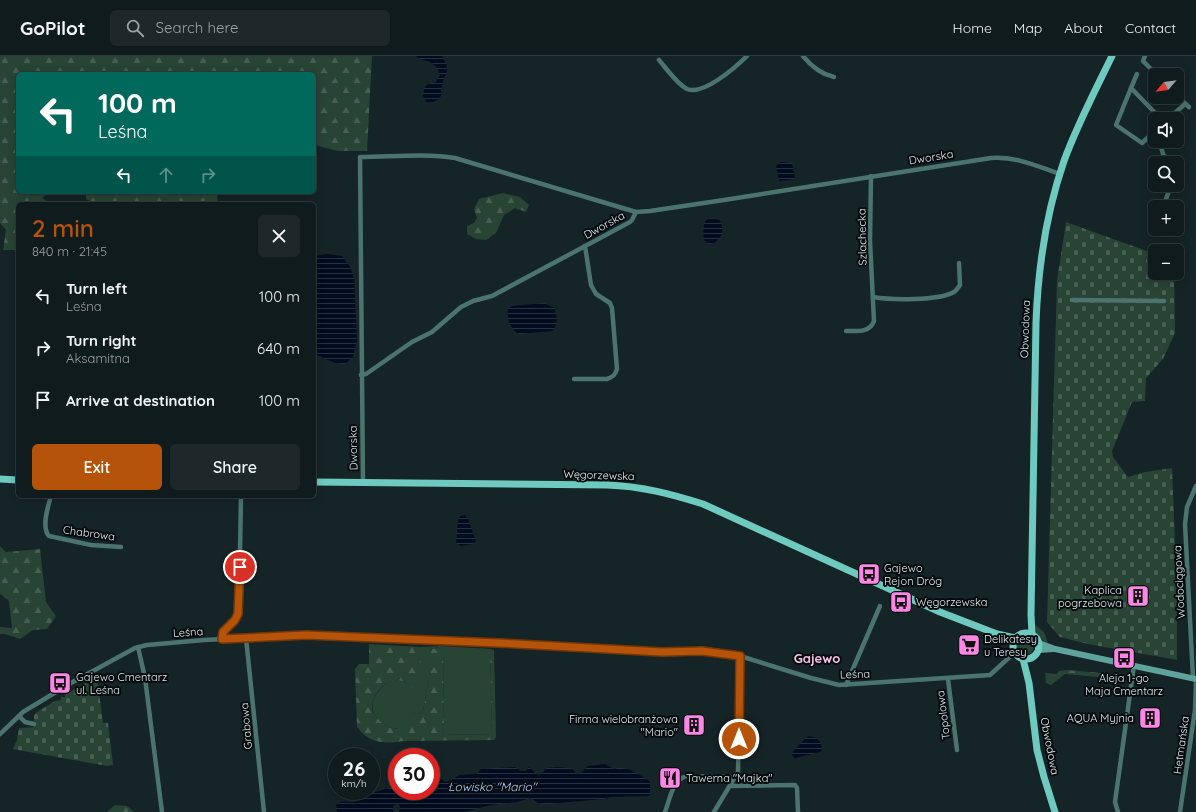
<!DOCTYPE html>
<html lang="en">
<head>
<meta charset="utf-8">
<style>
  :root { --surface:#101b1d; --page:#1e282a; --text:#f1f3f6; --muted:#9ca1a4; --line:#30393b; --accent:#b45309 }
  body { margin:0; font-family:Quicksand,sans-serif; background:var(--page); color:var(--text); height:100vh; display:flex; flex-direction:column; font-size:15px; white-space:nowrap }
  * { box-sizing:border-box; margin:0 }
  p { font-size:13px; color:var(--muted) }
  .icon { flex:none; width:22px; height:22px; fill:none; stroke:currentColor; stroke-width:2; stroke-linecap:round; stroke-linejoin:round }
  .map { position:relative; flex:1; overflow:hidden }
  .drawer { position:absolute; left:16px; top:146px; width:300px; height:296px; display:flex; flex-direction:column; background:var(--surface); border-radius:6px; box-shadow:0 2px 10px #0003,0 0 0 1px var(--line) }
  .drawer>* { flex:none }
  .top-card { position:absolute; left:16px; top:16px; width:300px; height:122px; border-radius:6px; box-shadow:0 2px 10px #0003,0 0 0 1px var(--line); background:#00695c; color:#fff; overflow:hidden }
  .needle { width:26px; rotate:242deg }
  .buttons { position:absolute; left:1148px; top:12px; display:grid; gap:8px }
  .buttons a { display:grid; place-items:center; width:36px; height:36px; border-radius:6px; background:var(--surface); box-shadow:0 2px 10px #0003,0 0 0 1px var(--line); font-size:20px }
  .speed { position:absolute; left:328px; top:692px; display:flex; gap:8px; font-size:20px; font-weight:700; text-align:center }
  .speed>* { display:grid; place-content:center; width:52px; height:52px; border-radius:50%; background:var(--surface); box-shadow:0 2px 10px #0003,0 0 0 1px var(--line); line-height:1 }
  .speed small { font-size:10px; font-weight:400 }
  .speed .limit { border:6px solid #d22; background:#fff; color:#111 }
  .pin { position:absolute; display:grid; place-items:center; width:34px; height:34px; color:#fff; margin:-17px; border:2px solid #fff; border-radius:50%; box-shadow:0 1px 4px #0007 }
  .me { position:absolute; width:44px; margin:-22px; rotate:0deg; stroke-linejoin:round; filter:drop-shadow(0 0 3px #0008) }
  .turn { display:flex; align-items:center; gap:14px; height:84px; padding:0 16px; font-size:18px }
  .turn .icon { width:52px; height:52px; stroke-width:2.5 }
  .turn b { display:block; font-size:28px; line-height:34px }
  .lanes { display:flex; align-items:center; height:38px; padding:0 16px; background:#0003; justify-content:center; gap:20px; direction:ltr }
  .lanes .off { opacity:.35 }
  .round { display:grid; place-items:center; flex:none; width:42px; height:42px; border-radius:6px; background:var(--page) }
  .overview { display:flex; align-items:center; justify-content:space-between; height:68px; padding:0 16px }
  h1 { font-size:24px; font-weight:600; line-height:30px; color:var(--accent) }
  .button { display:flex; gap:8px; margin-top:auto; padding:8px 16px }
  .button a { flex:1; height:46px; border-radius:6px; background:var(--accent); color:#fff; font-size:16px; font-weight:600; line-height:46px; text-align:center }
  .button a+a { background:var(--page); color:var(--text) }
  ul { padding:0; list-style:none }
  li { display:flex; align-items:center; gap:12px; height:52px; padding:0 16px }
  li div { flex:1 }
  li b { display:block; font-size:15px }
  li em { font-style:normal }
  header { display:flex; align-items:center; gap:24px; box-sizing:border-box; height:56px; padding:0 20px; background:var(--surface); border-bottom:1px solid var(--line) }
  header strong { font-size:19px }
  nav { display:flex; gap:22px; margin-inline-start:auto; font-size:14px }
  .search { width:280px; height:36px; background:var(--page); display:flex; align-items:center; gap:10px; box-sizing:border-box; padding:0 14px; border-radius:6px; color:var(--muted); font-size:15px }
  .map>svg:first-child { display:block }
  .grass { fill:#284435 }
  .forest { fill:url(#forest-firs) }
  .cemetery { fill:url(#cemetery-stones) }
  .water { fill:url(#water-rules) }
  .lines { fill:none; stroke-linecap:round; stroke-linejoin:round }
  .street { stroke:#4b746f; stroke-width:4.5 }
  .secondary { stroke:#5fa49c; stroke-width:6 }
  .primary { stroke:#6ec9be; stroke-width:7 }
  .route-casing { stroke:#753606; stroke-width:10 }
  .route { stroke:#b45309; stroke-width:7 }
  .labels { text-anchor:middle; stroke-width:4; stroke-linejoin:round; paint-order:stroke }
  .street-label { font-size:11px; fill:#e2ebed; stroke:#060c0d }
  .poi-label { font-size:11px; fill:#e2ebed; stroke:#060c0d; text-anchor:start }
  .water-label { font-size:12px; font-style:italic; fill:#adcafa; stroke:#060c0d }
  .quarter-label { font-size:13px; font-weight:bold; fill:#f8c2ea; stroke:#060c0d }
</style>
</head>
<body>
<header>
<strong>GoPilot</strong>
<div class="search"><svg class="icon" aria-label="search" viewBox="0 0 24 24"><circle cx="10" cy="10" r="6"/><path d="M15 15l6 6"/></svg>Search here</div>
<nav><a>Home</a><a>Map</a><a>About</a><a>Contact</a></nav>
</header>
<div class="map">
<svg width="1196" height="756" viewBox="0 0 1196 756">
  <defs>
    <pattern id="forest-firs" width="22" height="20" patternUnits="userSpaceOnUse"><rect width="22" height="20" fill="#284435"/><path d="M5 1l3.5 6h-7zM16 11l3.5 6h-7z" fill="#475f53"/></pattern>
    <pattern id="cemetery-stones" width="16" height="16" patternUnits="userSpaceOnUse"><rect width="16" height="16" fill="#284435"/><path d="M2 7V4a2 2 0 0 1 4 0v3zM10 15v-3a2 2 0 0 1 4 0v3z" fill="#475f53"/></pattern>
    <pattern id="water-rules" width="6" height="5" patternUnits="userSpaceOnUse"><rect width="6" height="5" fill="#030c1f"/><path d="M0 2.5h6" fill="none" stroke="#273040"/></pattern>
  </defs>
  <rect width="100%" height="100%" fill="#152427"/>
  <g class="grass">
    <path d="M1034,568L1044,576L1048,587C1040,585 1035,577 1034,568Z"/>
    <circle cx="1025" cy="590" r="9"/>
    <path d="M441,590L430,594V615L423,655L419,658L413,657C411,662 408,667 404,670C394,677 378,667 374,657C371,651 373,644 376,639C380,633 383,629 389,626C398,622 404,625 412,630L421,593L419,591L442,590L492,593L490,594L492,679L442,678L444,674L443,592Z"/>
  </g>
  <g class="forest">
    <polygon points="0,0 372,0 367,95 338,95 315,89 314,18 18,18 18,136 49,136 42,142 51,148 18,148 18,194 3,194 6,174 0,167"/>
    <polygon points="86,136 217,136 218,148 96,148 86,143"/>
    <polygon points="503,137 520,141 529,149 526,156 515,152 504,159 496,177 486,184 476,183 467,178 467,170 474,167 477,162 474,153 479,143"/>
    <polygon points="0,490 6,496 40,493 46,546 56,560 47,573 33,574 20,583 5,578 0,578 0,571 12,572 9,545 0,538"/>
    <path d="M369,588L419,591L421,593L420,631L414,634C408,626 403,623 393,625C381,627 369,644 373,656C375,660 378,663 381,666C396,678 405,672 413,657L419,658L423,655L430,615V594L442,590L443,592L444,674L442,678L492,679L490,593L494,594L496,681L494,684L404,685C386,688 369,688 357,671L355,613L359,608H369Z"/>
    <polygon points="1067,614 1124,619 1124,623 1122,623 1065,618 1051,629 1046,627 1045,617 1057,618 1059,615"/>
    <polygon points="115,749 127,750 134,756 107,756"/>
  </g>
  <g class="cemetery">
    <polygon points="1066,166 1155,198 1155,217 1174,217 1175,277 1163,303 1146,322 1145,345 1132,346 1112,395 1113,401 1128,421 1145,416 1172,412 1177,536 1177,604 1088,588 1060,581 1047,566 1057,225"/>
    <polygon points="97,620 103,667 108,667 113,709 107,710 13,693 17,684 19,672 34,671 34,659 37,656 55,645 61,644 61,641 65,641 65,639"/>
  </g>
  <g class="water">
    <path d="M415,0H442C452,15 445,16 442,30C441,33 441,37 441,40C437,45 433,47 427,46L423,40C425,28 425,29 436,26L440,19C433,1 428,8 415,0Z"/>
    <polygon points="780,106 792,107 795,121 794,123 780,125 779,124 776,110"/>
    <path d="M710,162L719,164C726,173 721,187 709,188L704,184C703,180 703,168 705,165Z"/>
    <polygon points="327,198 342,200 350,211 354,222 357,284 353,301 345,308 335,307 317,299 314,299 314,200"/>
    <path d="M544,247L554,252C557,261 559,268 552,275L519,278C510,273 507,263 508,253L512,250Z"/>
    <polygon points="465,459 468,463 476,485 473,488 461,490 456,487 458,465 460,460"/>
    <path d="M808,680C816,681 822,685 822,694L820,696L795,702L792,699L794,694Z"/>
    <path d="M605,708L614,713C627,709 639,719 650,725V739L648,740L610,741L603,743L547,748L538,747L531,742L517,746L491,749L465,756H399L400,750L398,748L393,750V756H337L336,749C342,743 347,747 354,746C359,744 362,743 366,740C375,735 387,733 397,730V735H422L423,737H426L427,735H431V731L435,735H437L439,731L434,726L436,723H441L445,726L449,725L460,719L477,718L481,713H484L515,711L521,715H526L529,711L534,716L538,719L542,718L546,712L557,711L571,712L577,718C583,717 584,713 588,710Z"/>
  </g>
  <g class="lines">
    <g class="street">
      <path d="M803,0C811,10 821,18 834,21"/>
      <polyline points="1145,0 1143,5 1157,19"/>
      <path d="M659,4C666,12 677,28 687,33C703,40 736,11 747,0"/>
      <polyline points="1137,18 1131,32 1161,63"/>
      <polyline points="1131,32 1116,69 1142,87 1155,75"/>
      <polyline points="1177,40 1189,51"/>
      <polyline points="1168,63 1185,48"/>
      <polyline points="1159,85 1166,107"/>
      <polyline points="1163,151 1169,135 1169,129"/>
      <path d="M873,241C890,244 939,245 954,236C956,235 958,232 960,229L959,207"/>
      <polyline points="1072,244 1164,245"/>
      <path d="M846,275C856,275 870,277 874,265L870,185L871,120"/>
      <polyline points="361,319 366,318 412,286 432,276 461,251 473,245 492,240 630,166 632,164 636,156"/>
      <path d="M574,323H607C613,321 615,319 617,313L612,252L610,247L596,238L591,229L585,190"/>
      <path d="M363,427L360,101C391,101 424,97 455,102L636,156L650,155L724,144L991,102C1015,100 1037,110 1060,118"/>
      <path d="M51,440C48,450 41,472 49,480L91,489L121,491"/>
      <polyline points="246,582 264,756"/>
      <polyline points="223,583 223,576 235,564 239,552 241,440"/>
      <polyline points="138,591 145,622 162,756"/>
      <polyline points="1193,622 1185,468 1187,451 1196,430"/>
      <polyline points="948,623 957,694"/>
      <polyline points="846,629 880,550"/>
      <polyline points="19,660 25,666 34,668"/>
      <polyline points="0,678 23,656 71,627 135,592 147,589 204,584 306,579 499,587 662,596 702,595 740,600 811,622 839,629 990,619 1014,597"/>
      <polyline points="730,730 795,729 797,732 798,756"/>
      <path d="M665,756C670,743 672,725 686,720L736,721"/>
      <polyline points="714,756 738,716 740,600"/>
      <polyline points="1118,756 1115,746 1134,609"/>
      <polyline points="1180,756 1195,654 1196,625"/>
    </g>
    <g class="secondary">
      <polyline points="1039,587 1055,593 1196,623"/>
      <polyline points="1038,594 1054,593"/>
    </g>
    <g class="primary">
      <polyline points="0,423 18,424"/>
      <path d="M314,426L607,429C641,430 671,438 703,448L940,556L997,578L1015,582"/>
      <circle cx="1026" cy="590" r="13"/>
      <path d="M1032,578L1031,559L1036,267C1038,212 1046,157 1064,105C1077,69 1095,35 1112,0"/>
      <polyline points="1023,603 1029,627 1037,694 1044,721 1055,756"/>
    </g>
  </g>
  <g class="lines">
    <g class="route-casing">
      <polyline id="route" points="240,511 238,558 235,564 223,576 222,583 306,579 499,587 662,596 702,595 740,600 739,683"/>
    </g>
    <use href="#route" class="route"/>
  </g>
  <defs>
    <g id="bus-square" transform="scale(1.15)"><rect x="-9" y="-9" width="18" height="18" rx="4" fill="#fc86e4" stroke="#060c0d"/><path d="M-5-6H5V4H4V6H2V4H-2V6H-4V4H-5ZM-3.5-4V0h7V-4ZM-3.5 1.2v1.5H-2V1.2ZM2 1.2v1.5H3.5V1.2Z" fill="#111"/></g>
    <g id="building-square" transform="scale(1.15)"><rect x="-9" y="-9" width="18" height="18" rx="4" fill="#fc86e4" stroke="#060c0d"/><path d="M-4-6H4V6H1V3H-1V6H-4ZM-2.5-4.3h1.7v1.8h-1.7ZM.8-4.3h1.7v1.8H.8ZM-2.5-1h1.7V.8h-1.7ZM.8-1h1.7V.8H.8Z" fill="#111"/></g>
    <g id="supermarket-square" transform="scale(1.15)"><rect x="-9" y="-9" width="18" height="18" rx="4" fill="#fc86e4" stroke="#060c0d"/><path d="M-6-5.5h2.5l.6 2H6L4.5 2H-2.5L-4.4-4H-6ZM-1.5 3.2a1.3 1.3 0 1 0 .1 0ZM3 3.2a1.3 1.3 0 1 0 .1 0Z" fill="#111"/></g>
    <g id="restaurant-square" transform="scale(1.15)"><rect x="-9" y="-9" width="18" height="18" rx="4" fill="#fc86e4" stroke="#060c0d"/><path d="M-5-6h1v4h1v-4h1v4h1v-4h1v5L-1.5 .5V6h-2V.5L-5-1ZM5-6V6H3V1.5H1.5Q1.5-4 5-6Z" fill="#111"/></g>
  </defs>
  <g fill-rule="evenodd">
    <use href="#bus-square" x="869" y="518"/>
    <use href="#building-square" x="1138" y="540"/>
    <use href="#bus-square" x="901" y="546"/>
    <use href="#supermarket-square" x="969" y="589"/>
    <use href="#bus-square" x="1124" y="602"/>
    <use href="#bus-square" x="60" y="627"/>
    <use href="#building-square" x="1150" y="662"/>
    <use href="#building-square" x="694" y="669"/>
    <use href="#restaurant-square" x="670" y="722"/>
  </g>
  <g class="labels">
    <g class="street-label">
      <text transform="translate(931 101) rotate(-9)" y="4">Dworska</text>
      <text transform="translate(604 169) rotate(-29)" y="4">Dworska</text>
      <text transform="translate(862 181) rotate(-91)" y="4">Szlachecka</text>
      <text transform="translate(1025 273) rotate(-88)" y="4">Obwodowa</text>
      <text transform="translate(353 392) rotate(-91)" y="4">Dworska</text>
      <text transform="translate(599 419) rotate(2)" y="4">Węgorzewska</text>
      <text transform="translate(89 477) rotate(8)" y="4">Chabrowa</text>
      <text transform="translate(1179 526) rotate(-93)" y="4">Wodociągowa</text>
      <text transform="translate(188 576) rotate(-4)" y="4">Leśna</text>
      <text transform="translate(855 618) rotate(-2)" y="4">Leśna</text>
      <text transform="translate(943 659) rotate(-97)" y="4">Topolowa</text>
      <text transform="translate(246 670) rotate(-95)" y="4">Grabowa</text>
      <text transform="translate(1181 689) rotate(-82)" y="4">Hetmańska</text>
      <text transform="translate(1050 690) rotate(79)" y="4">Obwodowa</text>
    </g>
    <g class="poi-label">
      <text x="884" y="516">Gajewo<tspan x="884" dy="13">Rejon Dróg</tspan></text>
      <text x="1122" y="538" text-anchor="end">Kaplica<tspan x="1122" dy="13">pogrzebowa</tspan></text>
      <text x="916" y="550">Węgorzewska</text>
      <text x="984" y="587">Delikatesy<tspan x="984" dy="13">u Teresy</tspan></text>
      <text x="76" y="625">Gajewo Cmentarz<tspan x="76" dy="13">ul. Leśna</tspan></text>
      <text x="1124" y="626" text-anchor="middle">Aleja 1-go<tspan x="1124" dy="13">Maja Cmentarz</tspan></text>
      <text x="1134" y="666" text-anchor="end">AQUA Myjnia</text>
      <text x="678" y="667" text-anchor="end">Firma wielobranżowa<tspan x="678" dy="13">"Mario"</tspan></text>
      <text x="686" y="726">Tawerna "Majka"</text>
    </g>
    <g class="water-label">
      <text x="492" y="735">Łowisko "Mario"</text>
    </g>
    <g class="quarter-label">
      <text x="817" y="607">Gajewo</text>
    </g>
  </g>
</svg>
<div class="buttons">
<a><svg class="needle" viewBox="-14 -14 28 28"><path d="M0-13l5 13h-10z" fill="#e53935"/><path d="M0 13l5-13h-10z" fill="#9ca1a4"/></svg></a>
<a><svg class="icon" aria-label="sound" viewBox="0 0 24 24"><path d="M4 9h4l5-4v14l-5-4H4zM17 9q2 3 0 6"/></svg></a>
<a><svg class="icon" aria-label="search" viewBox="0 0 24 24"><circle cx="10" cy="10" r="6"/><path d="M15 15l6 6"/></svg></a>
<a>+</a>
<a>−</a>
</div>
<div class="speed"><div>26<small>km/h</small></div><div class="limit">30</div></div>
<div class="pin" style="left:240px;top:511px;background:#d93025"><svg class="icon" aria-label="arrive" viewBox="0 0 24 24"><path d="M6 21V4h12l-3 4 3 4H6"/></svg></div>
<svg class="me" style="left:739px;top:683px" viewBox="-20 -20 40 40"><circle r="17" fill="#b45309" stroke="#fff" stroke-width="3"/><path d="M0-11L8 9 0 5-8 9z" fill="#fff"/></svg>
<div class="top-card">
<div class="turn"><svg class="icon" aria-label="left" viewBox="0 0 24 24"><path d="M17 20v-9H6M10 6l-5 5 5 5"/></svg><div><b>100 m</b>Leśna</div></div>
<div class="lanes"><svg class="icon" aria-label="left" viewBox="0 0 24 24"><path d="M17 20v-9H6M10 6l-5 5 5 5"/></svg><svg class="icon off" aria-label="ahead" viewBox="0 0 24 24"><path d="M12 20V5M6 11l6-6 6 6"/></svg><svg class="icon off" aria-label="right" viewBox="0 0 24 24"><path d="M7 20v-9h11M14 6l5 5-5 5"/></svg></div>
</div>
<section class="drawer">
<div class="overview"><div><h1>2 min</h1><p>840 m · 21:45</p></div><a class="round"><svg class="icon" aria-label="close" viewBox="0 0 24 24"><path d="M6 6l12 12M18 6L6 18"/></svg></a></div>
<ul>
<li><svg class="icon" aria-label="left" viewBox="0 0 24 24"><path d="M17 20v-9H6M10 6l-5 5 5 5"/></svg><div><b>Turn left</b><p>Leśna</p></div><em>100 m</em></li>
<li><svg class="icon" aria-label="right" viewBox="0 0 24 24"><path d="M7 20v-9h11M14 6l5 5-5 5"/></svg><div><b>Turn right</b><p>Aksamitna</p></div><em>640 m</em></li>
<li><svg class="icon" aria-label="arrive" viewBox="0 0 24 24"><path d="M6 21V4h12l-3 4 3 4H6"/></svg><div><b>Arrive at destination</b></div><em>100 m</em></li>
</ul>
<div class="button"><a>Exit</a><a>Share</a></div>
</section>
</div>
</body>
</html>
